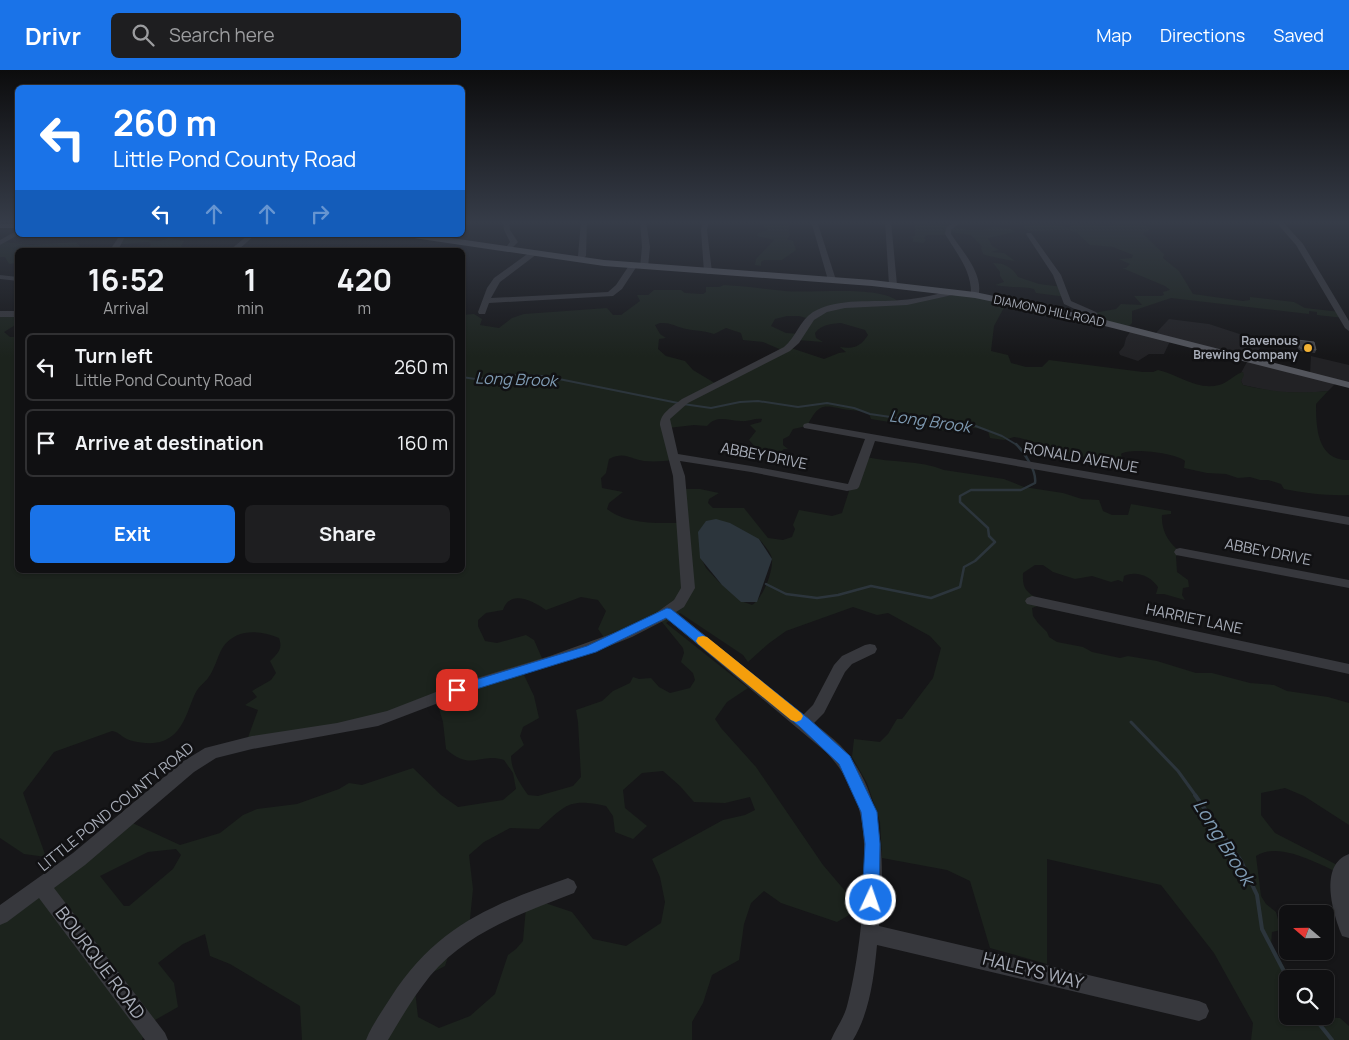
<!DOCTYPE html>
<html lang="en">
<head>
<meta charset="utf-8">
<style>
  :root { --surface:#101012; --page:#1e1e20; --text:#f1f3f6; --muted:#9c9d9f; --line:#303032; --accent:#1a73e8 }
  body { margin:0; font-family:Manrope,sans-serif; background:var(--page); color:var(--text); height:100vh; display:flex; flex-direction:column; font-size:19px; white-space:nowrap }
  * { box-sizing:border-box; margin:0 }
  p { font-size:16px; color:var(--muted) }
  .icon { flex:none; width:28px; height:28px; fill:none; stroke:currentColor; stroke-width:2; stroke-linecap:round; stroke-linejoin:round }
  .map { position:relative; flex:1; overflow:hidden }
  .details { position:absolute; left:15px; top:178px; width:450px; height:325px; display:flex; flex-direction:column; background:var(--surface); border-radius:8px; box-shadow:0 1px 4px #0004,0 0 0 1px var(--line) }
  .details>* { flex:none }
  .guide { position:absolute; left:15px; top:15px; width:450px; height:152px; border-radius:8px; box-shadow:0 1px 4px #0004,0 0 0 1px var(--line); background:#1a73e8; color:#fff; overflow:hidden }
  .needle { width:32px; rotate:290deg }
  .buttons { position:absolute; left:1279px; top:835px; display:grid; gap:10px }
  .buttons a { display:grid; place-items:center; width:55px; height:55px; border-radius:8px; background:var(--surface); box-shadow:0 1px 4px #0004,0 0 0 1px var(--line); font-size:25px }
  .pin { position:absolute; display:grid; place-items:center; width:42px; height:42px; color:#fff; margin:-21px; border-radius:10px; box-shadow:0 2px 8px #0006 }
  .me { position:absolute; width:55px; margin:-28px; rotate:3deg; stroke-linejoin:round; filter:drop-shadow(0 0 4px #0008) }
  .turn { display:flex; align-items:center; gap:18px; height:105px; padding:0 15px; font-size:22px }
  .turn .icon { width:65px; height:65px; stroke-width:2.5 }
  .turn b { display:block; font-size:35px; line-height:42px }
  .lanes { display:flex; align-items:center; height:48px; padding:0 15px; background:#0003; justify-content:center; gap:25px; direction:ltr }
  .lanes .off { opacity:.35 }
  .eta { display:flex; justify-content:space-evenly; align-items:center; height:85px; text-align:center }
  .eta b { font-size:30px; font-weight:700; line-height:35px }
  .cta { display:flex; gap:10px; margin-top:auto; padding:10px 15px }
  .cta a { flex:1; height:58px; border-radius:8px; background:var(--accent); color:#fff; font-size:20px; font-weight:700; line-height:58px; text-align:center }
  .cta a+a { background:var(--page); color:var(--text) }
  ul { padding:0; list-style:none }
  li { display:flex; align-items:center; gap:15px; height:68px; margin:0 10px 8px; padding:0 5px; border:2px solid var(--line); border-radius:8px }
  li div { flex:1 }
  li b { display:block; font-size:19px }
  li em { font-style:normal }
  header { display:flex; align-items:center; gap:30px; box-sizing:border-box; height:70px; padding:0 25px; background:var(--accent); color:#fff }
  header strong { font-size:24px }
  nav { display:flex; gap:28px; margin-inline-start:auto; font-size:18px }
  .search { width:350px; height:45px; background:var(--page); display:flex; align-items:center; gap:12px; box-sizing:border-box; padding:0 18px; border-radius:8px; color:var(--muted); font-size:19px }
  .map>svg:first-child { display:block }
  .built { fill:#222225 }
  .green { fill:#1c231d; fill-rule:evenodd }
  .water { fill:#2c353c }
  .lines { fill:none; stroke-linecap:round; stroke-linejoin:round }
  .stream-far3 { stroke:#2c353c; stroke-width:2 }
  .stream-far2 { stroke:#2c353c; stroke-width:2.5 }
  .stream-far1 { stroke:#2c353c; stroke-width:3 }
  .stream { stroke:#2c353c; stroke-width:4 }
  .minor { fill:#37383d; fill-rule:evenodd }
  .major { fill:#53555c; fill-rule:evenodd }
  .wall { fill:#323236 }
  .building { fill:#3f3f44; stroke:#4f5156 }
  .route { fill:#1a73e8; stroke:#114b97 }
  .slow { fill:#f59e0b }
  .poi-dot { fill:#f2b134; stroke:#111113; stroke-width:2 }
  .labels { text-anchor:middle; stroke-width:5; stroke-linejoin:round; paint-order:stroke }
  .far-street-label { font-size:12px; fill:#a8adb8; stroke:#111113 }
  .far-poi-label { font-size:12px; font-weight:bold; fill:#a8adb8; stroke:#111113; text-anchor:end }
  .street-label { font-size:15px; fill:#a8adb8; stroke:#111113 }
  .water-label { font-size:16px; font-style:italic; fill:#7f9bb3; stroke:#111113 }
  .near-street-label { font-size:18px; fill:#a8adb8; stroke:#111113 }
  .near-water-label { font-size:19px; font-style:italic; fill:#7f9bb3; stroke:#111113 }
</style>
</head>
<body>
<header>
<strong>Drivr</strong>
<div class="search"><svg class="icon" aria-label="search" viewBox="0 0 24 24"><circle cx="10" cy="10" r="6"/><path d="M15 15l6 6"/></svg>Search here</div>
<nav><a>Map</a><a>Directions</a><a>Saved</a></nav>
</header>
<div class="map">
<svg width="1349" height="970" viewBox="0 0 1349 970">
  <rect width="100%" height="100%" fill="#161618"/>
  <polygon class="built" points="1169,249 1209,254 1264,272 1253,289 1310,304 1311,286 1349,295 1349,315 1335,314 1328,321 1308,323 1276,322 1243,315 1241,311 1243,302 1241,303 1248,290 1171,269 1164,284 1149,284 1138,291 1120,285 1119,282 1124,276 1126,268 1132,259 1154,265"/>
  <g class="green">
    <polygon points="758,151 786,151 790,156 788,157 790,165 787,169 793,171 796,180 782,190 764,190 761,192 761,196 755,195 756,189 774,170 757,166 758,163 768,160"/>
    <path d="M915,151C935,151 976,167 994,156C1001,160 1010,156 1015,162L988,168L992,176L999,180L991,182L1004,183L1015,191C1012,191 987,186 983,184L981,178L982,176L971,165L950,162V165H927L924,167L926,170L924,173L913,172V168L909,167L915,166Z"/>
    <polygon points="1120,151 1133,151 1152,158 1143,164 1164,184 1163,188 1179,201 1193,224 1243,231 1250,230 1250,227 1294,232 1305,238 1341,242 1344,248 1317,245 1317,242 1309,241 1309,244 1171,228 1132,241 1132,253 1129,256 1097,251 1093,243 1116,239 1121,234 1142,235 1134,226 1161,226 1164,225 1163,222 1170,220 1165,216 1122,198 1126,198 1130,194 1119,189 1132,188 1133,185 1113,177 1090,175 1077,163 1069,160 1028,161 1024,156 1046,154 1069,157 1071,156 1070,153 1109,156"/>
    <path d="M172,165H175L172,167L173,169L184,171L181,176L183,178L180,180H148L151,174L149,172L121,174L124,168C139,166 160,177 172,165Z"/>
    <polygon points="4,172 31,175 76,172 82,179 18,180 17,193 9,194 5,187 0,187 0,174"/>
    <path d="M993,193C1004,193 1012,197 1018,207L1039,214L1063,217L1067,227L1036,223L1034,219C1020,216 1009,218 995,215L1004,212L1000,206V202Z"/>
    <path d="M724,215C745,216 765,219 785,221C812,224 882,214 900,233L962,224L1007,232L994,256L991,281L1008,285L1011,293L1026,297H1042L1049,290L1143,302H1153L1158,300C1178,304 1197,321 1219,315C1228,313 1233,305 1243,302L1244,305L1241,311L1243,315C1272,322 1299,324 1328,321L1316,334C1316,357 1317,391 1349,390V425C1328,426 1305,423 1284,419L1281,414L1268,410H1260L1250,407L1238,408L1226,404L1207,403L1184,398L1185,391C1177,383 1129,377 1121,384L1123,392C1110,391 1098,385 1084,387L1020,368L1014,367L1004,370L990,368L988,361C977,357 963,357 953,360L954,362L915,357L907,351L895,353L871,349L869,344C862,340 857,341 850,340C825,337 821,329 807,356L793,359L789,366L783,369V375L788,379H784L777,385L757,379L749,370L756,361L750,355L761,352L762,349C754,348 748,352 741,351C729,351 717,344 707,356L694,355L668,358L675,390C665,391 654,392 644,391C630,389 625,381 609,389L606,403L601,408L602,418L623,422L609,433L607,439C627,455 660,453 684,453L683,419H700L719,423L709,429L708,433L713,438H744L768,468L783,470L792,467L795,459L793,455L799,440L832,446L842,443L850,418L866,387C892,393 919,390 944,400L1004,409L1024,417L1063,423L1082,429L1099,430L1103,441L1112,445H1128L1131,434L1171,441V444L1162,445C1161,461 1169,474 1182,483L1176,486L1177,502L1188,510L1189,517L1183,518L1182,525L1185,530L1164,524H1156L1158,517C1151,506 1136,500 1124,506L1123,512L1118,510L1111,512L1092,506L1075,509L1053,502L1043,495H1035L1023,503C1022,523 1029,521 1043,534L1032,538L1033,546L1038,553L1047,562L1049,567L1057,572L1083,577L1092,582L1120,588L1128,586L1157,591L1196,603H1212L1250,613L1274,615L1287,621L1328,627L1349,633V755L1304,726L1285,718L1261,723V745L1275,763L1347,800L1346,806C1322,796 1280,770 1256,786L1261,826L1266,834L1276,842L1281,860L1272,862L1271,875L1291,909H1288V946L1340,948L1349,956V970H1251L1253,953L1214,883L1161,815L1047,789V894L990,878L970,811L947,800L882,788L880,752L867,713L852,687L854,669L880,672L888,664L897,649H902L933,608L941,578L930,566L888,543L877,545L853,537L786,561L768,574L748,592L743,585L680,543L666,553L748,618L727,632L715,649L721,658L756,697L823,795L846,822L849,845L837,852L781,833L764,821L751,833L744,854L739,890L712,905L703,933L692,952V970H302L300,936L230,894L210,886L205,864L183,874L158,893L174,913L178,937L148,954L142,970H0V849L126,750L180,775L220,763L243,745L257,739L297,734L339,719L349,713L362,715L413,698L441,725L458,737L503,730L516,719L513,703L504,690C479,682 472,702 446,679L443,652L437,632L383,650L246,673L258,640L245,635L257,627L252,621L271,610L276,603L270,591C278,583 283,579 279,568C261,560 236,558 223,577C217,587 215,599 208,608C202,616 200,614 194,626C187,643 182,664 163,671C153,675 134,673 125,668C120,665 118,662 112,661L54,682L23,723L46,787L24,784L0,768V247L3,245H17V254L4,262L10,267H17L18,500H462L463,245L474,244L482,249L480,255L499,258L512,248L524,244L607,238L613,245H621L640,231L637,225H648L654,220H681L685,223L703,224L706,222V217H719ZM787,246H799L810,249L801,264L786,263L771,256L775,249ZM660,253C671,253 670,254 679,257C690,261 703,260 714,264L726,258L741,263L743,270L763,272L784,281L718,315L693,300L685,291L666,286L658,279L659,269L666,268L660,264L655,255ZM841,253L865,260L868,265C860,277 854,279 840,277L846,282L839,283L824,289L791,278L798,270L823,272L816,268L815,263C822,254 831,254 841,253ZM759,469C764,475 771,482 772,489C773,502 763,528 752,535L741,531L733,522L719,512L706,498L701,488ZM581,527L598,530L606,541L598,559L608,573L646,555L662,552L683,578L684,583L681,592L693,603L695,610L690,618L670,623L659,617L651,608L639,609L633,607L630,613L613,621L602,631L576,640L578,652L581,707L573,716L538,726L528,725C520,714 511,700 511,686L524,675L520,666L523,657L539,648L534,626L523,603L545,595L534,570L526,565L497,573L485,571L478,556V550L486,543L503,540C510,519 533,531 546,540ZM663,701L680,716L694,732L725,733L750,727L755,740L745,745L723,750L652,789L660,807L665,832L661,853L626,876L593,869L572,842L527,827L523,871L516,879L508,885L495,924L470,946L439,958L418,947L414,912L445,896L453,871L469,859L473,819L469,785L484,772L510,758L539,759C566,735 568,728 606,736L613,746L615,762L633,769L647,756L625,738L623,720L642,703ZM176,779L181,785L173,799L129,836H124L100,806L148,782Z"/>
  </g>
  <polygon class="water" points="716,449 730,453 759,469 772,489 757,532 741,532 722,515 700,488 698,462 706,451"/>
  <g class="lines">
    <g class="stream-far3">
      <polyline points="462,307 475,309 508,305 544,306 678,333"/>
      <polyline points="683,334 711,338 740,332 758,331 798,337 827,333 854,338 870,344 911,350 973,355 1002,366 1017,375"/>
    </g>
    <path class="stream-far2" d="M766,514L786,524L817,528L838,525L871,516L931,528L960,517L964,497L975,491L995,472L989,466L988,458L960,432V426L971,420H1021L1035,413C1037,401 1024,382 1016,374"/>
    <polyline class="stream-far1" points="1131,652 1178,701 1196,726"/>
    <g class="stream">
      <polyline points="1195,725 1241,791 1257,825 1262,859 1288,909"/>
      <polyline points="1313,946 1332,970"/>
    </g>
    <g class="minor">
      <polygon points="503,151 509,151 510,160 518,172 508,182 504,180 510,172 504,160"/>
      <polygon points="581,151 587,151 586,186 579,192 575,190 578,186"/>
      <polygon points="640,151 646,151 650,177 648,197 644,199 640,197 642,177"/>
      <polygon points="703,151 709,151 707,160 712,202 708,204 704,202 701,160"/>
      <polygon points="811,151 817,151 836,210 835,212 828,210"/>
      <polygon points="885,151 891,151 897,215 893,217 889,215"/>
      <path d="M954,151H962L951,160V164C962,181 985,205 978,227L971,225C972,201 957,184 945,164L946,158Z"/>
      <polygon points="1275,151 1282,151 1303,174 1349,251 1349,261 1345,258 1296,175"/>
      <polygon points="18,160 18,165 0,175 0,170"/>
      <polygon points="1027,163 1031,163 1061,205 1071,231 1096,242 1104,251 1103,253 1097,253 1090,246 1064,234 1053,205 1026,164"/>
      <polygon points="120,165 126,165 118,180 110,180"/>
      <polygon points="248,165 255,165 238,180 230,180"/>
      <polygon points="530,182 537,184 500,212 491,228 608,222 616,215 630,194 637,196 622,219 613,226 489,233 485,244 479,244 478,242 487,218 494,208"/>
      <polygon points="0,205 18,207 18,211 0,209"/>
      <path d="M954,220H957V224L907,235L845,238L827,242L814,250L799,273L790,281L688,333L670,349L678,384L751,396L848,414L865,369L804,358L803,356L804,354L808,353L1349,447V455L875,371L859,417L857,419L847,421L751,402L680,391L685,406L695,518L684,537L676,542L803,645L813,635L834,595L842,586L865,575L870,574L875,575L877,579L875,583L852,594L845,602L824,643L814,653C822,660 832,667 840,675C886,724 885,794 879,856L1199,931L1206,934L1209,941L1206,948L1199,951L877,875C874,906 870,942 853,970H831C836,958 844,948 847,936C860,889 872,785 859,739C853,718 842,699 827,683L667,549L632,567L597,581L475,619L378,656L252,679L216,688L194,702L85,795L54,818L165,963L168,970H145L39,828L7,852L0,855V835L73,783L182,692L205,678L252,666L337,653L387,641L454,615L550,586L622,560L653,545L674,530L681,518L673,406L660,355C660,343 673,336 682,329L784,277C796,267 800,250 813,242C839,227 873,233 901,230C919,229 937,224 954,220Z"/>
      <rect x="0" y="241" width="18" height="6"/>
      <polygon points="1180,478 1349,510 1349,518 1176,485 1174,482 1176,479"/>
      <polygon points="1032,526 1349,594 1349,604 1027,534 1025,531 1027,528"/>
      <path d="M1349,784V868L1342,866C1333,844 1318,795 1349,784Z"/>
      <path d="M568,808L574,811L577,817L574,823C521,844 468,861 430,906C414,926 401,948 388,970H366C372,955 382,941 391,927C437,856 491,835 568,808Z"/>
    </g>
    <g class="major">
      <rect x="0" y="154" width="18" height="4"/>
      <polygon points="410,165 431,165 604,190 872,210 975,222 1090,246 1349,312 1349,318 1089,252 975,228 872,216 604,196 414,168"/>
    </g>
  </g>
  <polygon class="wall" points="1297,270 1316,280 1315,283 1299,281 1296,273"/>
  <polygon class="building" points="1297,270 1314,272 1316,280 1300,278"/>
  <linearGradient id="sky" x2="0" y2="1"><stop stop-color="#0c0c0d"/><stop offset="0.53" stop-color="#363c48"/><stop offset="1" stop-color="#363c48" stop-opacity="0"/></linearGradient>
  <rect width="1349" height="287" fill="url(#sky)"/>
  <polygon class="route" points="667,538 671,539 809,649 850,686 877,742 880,774 879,830 877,836 871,838 865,836 862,830 865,774 861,742 839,694 800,657 666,548 596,582 457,625 452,624 450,620 452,617 587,576"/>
  <polygon class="slow" points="703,566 707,567 801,643 803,646 801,650 796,652 791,650 698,574 696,571 698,567"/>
  <circle class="poi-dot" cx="1308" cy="278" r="5"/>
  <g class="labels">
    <g class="far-street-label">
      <text transform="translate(1049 241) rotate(12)" y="4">DIAMOND HILL ROAD</text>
    </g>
    <g class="far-poi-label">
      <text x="1298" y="275">Ravenous<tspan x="1298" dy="14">Brewing Company</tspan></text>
    </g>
    <g class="street-label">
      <text transform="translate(764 386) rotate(11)" y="5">ABBEY DRIVE</text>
      <text transform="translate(1081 388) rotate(10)" y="5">RONALD AVENUE</text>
      <text transform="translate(1268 482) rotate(11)" y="5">ABBEY DRIVE</text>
      <text transform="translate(1194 549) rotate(12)" y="5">HARRIET LANE</text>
      <text transform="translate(116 737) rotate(-39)" y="5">LITTLE POND COUNTY ROAD</text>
    </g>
    <g class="water-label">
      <text transform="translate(516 309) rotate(2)" y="6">Long Brook</text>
      <text transform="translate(930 351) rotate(8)" y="6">Long Brook</text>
    </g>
    <g class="near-street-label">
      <text transform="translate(100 893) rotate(53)" y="6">BOURQUE ROAD</text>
      <text transform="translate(1033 901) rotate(14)" y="6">HALEYS WAY</text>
    </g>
    <g class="near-water-label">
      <text transform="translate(1224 772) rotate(58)" y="7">Long Brook</text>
    </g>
  </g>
</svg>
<div class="buttons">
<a><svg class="needle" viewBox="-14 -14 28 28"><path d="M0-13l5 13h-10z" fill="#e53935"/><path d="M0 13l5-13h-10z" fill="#9c9d9f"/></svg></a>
<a><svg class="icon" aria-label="search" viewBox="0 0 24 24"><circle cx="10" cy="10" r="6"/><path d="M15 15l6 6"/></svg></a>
</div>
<div class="pin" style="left:457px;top:620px;background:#d93025"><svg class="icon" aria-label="arrive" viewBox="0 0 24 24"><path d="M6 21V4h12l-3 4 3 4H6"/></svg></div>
<svg class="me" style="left:871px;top:830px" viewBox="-20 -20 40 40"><circle r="17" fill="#1a73e8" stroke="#fff" stroke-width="3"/><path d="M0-11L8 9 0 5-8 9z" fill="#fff"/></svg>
<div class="guide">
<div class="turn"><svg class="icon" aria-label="left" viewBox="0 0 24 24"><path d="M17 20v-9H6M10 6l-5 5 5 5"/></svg><div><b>260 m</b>Little Pond County Road</div></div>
<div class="lanes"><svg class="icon" aria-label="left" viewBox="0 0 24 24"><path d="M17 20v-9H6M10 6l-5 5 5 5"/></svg><svg class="icon off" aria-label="ahead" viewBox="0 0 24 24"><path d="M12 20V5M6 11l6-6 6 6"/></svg><svg class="icon off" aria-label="ahead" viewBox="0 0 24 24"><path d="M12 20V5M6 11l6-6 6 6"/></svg><svg class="icon off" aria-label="right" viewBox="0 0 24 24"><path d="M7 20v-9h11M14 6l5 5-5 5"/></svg></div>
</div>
<section class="details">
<div class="eta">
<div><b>16:52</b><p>Arrival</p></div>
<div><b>1</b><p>min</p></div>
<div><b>420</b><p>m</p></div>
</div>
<ul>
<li><svg class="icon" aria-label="left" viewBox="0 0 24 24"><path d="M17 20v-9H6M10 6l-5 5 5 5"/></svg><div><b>Turn left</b><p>Little Pond County Road</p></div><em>260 m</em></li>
<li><svg class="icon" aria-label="arrive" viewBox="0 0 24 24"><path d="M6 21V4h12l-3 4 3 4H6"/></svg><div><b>Arrive at destination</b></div><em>160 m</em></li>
</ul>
<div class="cta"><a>Exit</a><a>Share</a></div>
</section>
</div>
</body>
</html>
